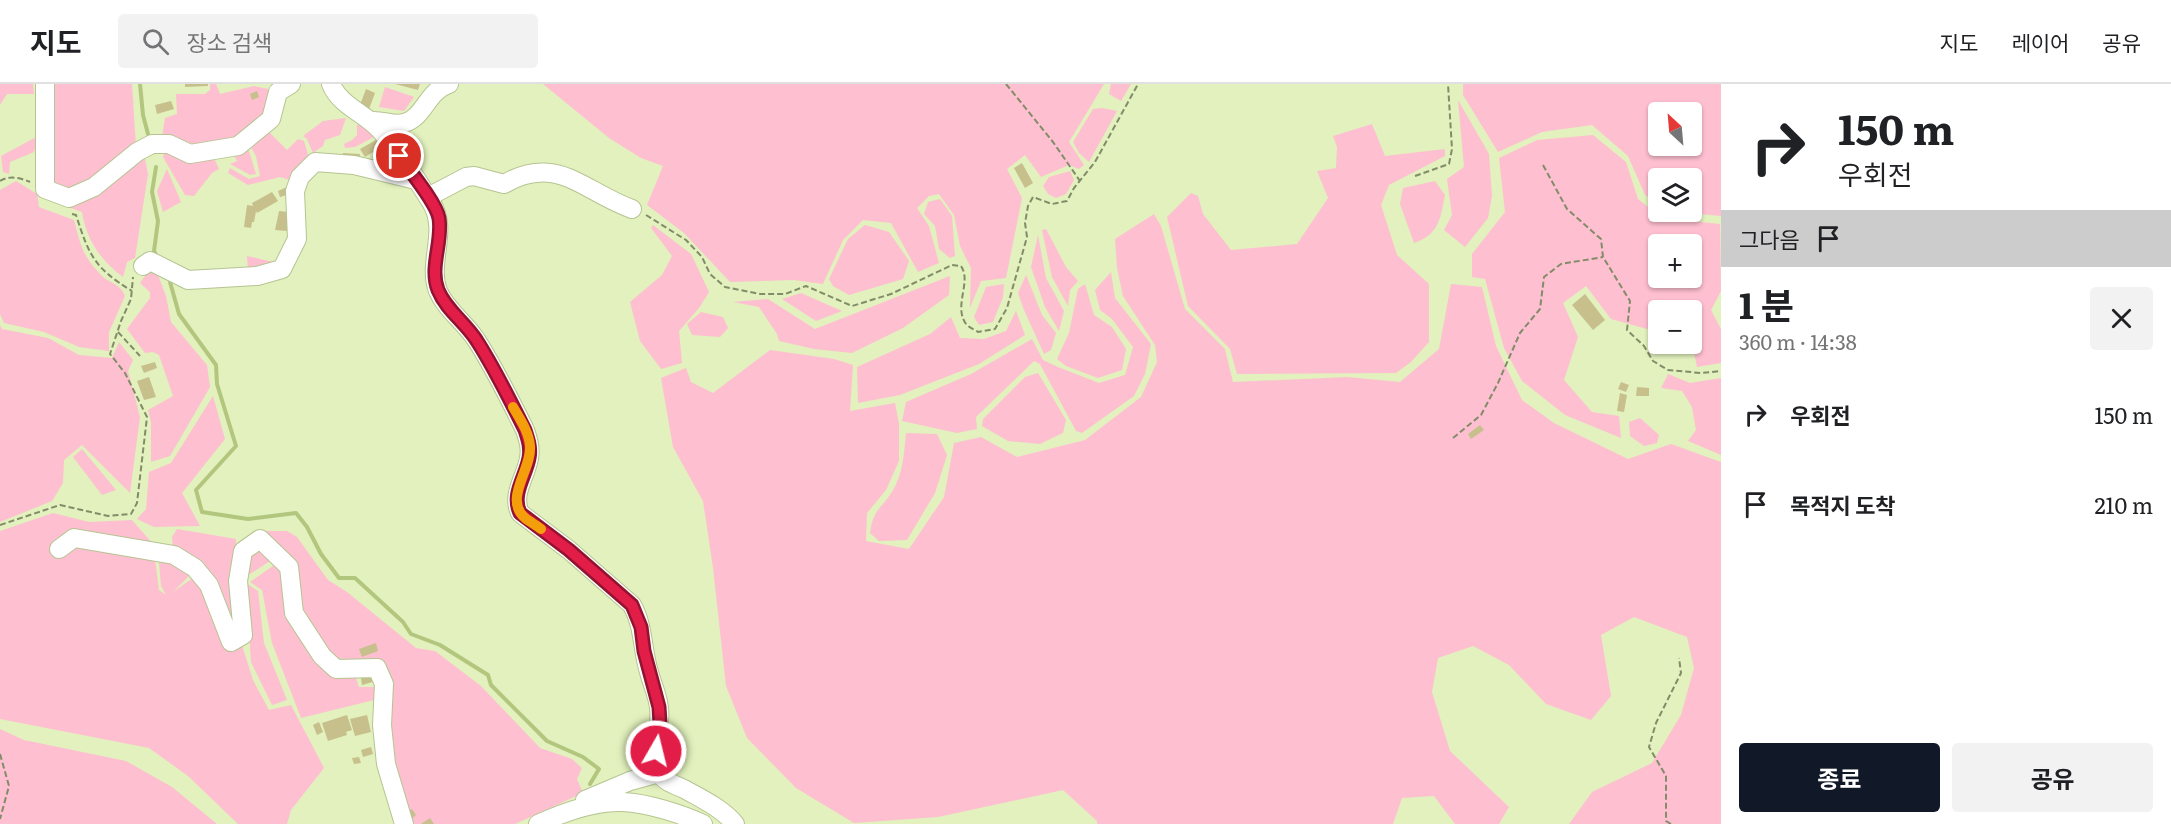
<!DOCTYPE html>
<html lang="ko">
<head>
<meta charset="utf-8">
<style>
  :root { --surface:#fff; --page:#f2f2f2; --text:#202124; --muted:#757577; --line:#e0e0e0; --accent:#111827 }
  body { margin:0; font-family:Literata,"Noto Sans KR",serif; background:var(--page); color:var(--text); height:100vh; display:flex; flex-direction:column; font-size:22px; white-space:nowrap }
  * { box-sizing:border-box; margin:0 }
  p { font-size:20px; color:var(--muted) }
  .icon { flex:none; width:33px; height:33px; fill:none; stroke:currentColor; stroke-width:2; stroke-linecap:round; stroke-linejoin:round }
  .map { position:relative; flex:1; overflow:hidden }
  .drawer { display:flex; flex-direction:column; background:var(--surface); width:450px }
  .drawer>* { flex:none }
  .banner { background:#fff; color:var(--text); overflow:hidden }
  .needle { width:39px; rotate:334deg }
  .fabs { position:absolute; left:1648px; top:18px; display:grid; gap:12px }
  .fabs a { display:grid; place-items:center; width:54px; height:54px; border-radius:6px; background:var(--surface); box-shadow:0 2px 4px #0004; font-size:30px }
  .pin { position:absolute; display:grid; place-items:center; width:51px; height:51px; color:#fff; margin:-26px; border:3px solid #fff; border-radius:50%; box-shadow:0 2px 6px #0007 }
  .me { position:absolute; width:66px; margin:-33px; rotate:8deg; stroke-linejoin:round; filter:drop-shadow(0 0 4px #0008) }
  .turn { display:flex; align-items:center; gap:21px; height:126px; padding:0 18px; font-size:27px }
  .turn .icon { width:78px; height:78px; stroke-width:2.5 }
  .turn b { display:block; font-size:42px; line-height:51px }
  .then { display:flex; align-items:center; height:57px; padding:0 18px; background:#0003; gap:12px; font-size:22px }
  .round { display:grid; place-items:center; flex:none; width:63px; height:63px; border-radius:6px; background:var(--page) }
  .overview { display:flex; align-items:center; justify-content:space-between; height:102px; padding:0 18px }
  h1 { font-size:36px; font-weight:700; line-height:45px }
  .cta { display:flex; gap:12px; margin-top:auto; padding:12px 18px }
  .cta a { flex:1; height:69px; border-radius:6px; background:var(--accent); color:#fff; font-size:24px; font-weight:700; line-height:69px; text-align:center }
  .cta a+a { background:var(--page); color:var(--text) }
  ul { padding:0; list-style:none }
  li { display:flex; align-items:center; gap:18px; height:90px; padding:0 18px }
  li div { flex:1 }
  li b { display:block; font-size:22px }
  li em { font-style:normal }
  header { display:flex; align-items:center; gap:36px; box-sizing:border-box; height:84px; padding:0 30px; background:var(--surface); border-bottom:2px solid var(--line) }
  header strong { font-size:28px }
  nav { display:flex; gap:33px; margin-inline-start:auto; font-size:21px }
  .search { width:420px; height:54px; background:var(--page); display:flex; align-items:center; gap:15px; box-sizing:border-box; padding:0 21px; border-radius:6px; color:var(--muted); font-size:22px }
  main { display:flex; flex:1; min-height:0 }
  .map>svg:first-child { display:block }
  .green { fill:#febfd0; fill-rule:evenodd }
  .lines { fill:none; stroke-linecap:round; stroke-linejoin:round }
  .stream { stroke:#b3c67e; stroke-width:4 }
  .building { fill:#c7c08c }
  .minor-casing { stroke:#b6c492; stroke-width:20 }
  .path { stroke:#828c69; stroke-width:2; stroke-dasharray:6 3; stroke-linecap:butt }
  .minor { stroke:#fff; stroke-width:18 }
  .route-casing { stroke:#92132f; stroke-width:15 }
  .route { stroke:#e11d48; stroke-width:10 }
  .slow { stroke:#f59e0b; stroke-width:10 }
</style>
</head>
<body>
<header>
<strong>지도</strong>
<div class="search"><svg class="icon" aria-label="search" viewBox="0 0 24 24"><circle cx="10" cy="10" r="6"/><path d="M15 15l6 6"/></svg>장소 검색</div>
<nav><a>지도</a><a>레이어</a><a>공유</a></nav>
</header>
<main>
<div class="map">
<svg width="1721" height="740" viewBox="0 0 1721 740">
  <rect width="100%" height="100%" fill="#e2f1bd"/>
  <g class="green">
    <polygon points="0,0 33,0 34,10 7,10 0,21"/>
    <polygon points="52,0 132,0 136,62 88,101 64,110 53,103"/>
    <polygon points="210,0 216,0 220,10 254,2 268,5 267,25 247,48 229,58 195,65 162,53 165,34 177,30 176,10 205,10 210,6"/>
    <polygon points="543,0 1104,0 1069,58 1084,81 1079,85 1069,81 1041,93 1025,71 1007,85 1022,114 1006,194 981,197 970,224 971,184 960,162 954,131 939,110 929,112 917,124 929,142 939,179 918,188 891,139 863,136 843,156 823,200 794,196 730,198 684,149 647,121 663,82 641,74 609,54"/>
    <polygon points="1111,0 1131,0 1121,17 1109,10"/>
    <path d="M1463,0H1721V132L1677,128H1692V94H1659V119L1645,111L1628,72L1592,41L1542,48L1498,68L1463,11ZM1692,28V62H1659V28Z"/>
    <polygon points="385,3 414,13 404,27 379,23"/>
    <polygon points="1458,16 1489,70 1492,112 1488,134 1465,163 1444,146 1452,131 1447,95 1464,83"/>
    <polygon points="1102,24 1117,27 1089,78 1079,69 1073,58 1093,25"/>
    <polygon points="346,34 340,51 325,56 323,62 313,69 307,55 303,52 323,37"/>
    <polygon points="367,40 376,52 355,63 345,64 344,60 352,56 357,51 357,41"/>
    <polygon points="1372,40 1385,72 1445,65 1445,72 1389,101 1381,121 1397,171 1429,200 1429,258 1411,278 1396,289 1237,290 1230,265 1188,222 1167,133 1191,109 1198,112 1203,130 1231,166 1297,160 1328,114 1317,87 1336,84 1337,63 1333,52"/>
    <polygon points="267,46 287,66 298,55 304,57 309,74 293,97 280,93 248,101 228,89 230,84 249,95 260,92 256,72 249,60"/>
    <path d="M1593,51L1626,78L1638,115L1662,134L1720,140L1721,207L1711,226L1721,245V279L1697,283L1692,258V226H1659V239L1647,245L1611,235L1586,202L1563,219L1578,253L1564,296L1592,328L1619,332L1621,354L1565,331L1522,297L1504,264L1485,195L1472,193V170L1505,128L1499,74L1537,56ZM1659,160H1692V194H1659Z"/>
    <polygon points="38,52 34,68 10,78 9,90 3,88 1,72"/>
    <polygon points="248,64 256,90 250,91 230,80 237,77 233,69"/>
    <polygon points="166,65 213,72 219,85 212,89 194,112 185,111 163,73"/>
    <path d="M144,70L148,90L135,174L127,178L123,193C101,177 86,155 82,128L56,119L51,114Z"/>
    <polygon points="167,85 181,118 163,128 157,107"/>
    <polygon points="1070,87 1074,96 1066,110 1056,114 1048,110 1043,102 1049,93"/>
    <path d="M16,97L37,110L39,123L74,136C81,162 82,171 101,191C109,199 121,200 125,212L109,248V267L79,263L44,248L4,239L0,230V106Z"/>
    <path d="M1435,97L1445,111C1440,134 1440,150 1414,159L1400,120L1403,104Z"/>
    <polygon points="940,115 952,132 955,172 950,174 939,165 935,142 924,130 928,118"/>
    <polygon points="1154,130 1161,142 1185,225 1225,265 1233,298 1347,293 1400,298 1439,265 1451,200 1482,203 1496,262 1522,316 1554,339 1628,375 1671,360 1721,378 1721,740 1569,740 1592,708 1652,679 1681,631 1694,584 1687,553 1634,533 1601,551 1611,612 1591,636 1546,620 1509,581 1473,562 1438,574 1432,608 1450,667 1509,723 1499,740 1455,740 1434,712 1402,714 1393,740 1097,740 1097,737 1063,706 938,733 854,739 796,704 747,654 726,602 713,484 703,417 673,363 661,294 686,284 691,298 713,309 770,266 834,275 853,281 850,327 895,319 899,340 899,377 886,406 867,429 866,457 909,465 944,413 954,359 981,353 1017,373 1085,356 1141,313 1157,278 1155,261 1123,212 1117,184 1115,155"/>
    <polygon points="653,141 691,170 709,208 699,224 679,247 682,279 661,285 640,257 630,218 662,191 672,172 651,144"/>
    <polygon points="865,141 889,148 909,177 903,195 849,211 833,202 829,195 848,155"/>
    <polygon points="1046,145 1066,183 1078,197 1070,206 1068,222 1052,193 1042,146"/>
    <polygon points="1038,151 1046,194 1064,227 1059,247 1045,223 1031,183"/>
    <polygon points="247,172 273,178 248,187"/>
    <polygon points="150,185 156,186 166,212 171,238 207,281 210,303 170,372 151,378 151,338 148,326 173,312 159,271 153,268 145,269 127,245 150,214 150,208 140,199"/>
    <polygon points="1111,188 1115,214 1151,260 1145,290 1134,312 1082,349 1076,347 1040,280 1034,277 976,333 977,345 957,349 902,337 906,318 971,290 1032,255 1043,276 1058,283 1099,299 1125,291 1133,263 1112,235 1100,226 1095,206"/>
    <polygon points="1026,191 1042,231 1056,249 1051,266 1044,270 1024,226 1018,209"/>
    <polygon points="950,192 949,211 903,244 852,269 814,265 779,257 777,250 759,223 733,218 768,215 815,245"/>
    <polygon points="1004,200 1003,213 993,238 979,241 974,233 986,203"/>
    <polygon points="1085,200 1094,231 1112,243 1126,265 1122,286 1098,294 1066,282 1057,275 1069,249 1078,205"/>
    <polygon points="801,209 842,227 816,237 782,215"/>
    <polygon points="1016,227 1025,251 979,280 900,311 858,319 857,283 930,250 951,233 960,254 984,255 1006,247"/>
    <polygon points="701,228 723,233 728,244 720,253 692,251 687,240"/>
    <polygon points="0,241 2,245 48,254 79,271 112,274 119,258 133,276 128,287 140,333 130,409 82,361 64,376 63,399 52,417 0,438"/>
    <polygon points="1038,289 1066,336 1063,349 1040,360 1008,357 982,342 983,335 1025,293"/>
    <polygon points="1668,290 1690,299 1721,294 1721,371 1688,357 1696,346 1692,323 1682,307 1661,304"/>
    <polygon points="213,312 225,355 182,409 200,442 154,443 137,435 146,425 149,388 171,379"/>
    <polygon points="1640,334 1659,351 1657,359 1644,362 1630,352 1629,338"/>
    <path d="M906,349L937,350L947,371L935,409L907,456L879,457L870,449C873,426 880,426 892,408C903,390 904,370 906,349Z"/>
    <polygon points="82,365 116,406 102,411 73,373"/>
    <polygon points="53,429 89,438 132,436 153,460 159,506 166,511 161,502 159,478 164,474 192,489 173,508 204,486 173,466 172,453 177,445 236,455 234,536 253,596 269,626 291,621 324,684 291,726 287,740 238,740 188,692 149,664 0,635 0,447"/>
    <polygon points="262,447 287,447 297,453 328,496 347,508 416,564 435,567 481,602 540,664 572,675 582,684 577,695 583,709 515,740 407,740 386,642 393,604 388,585 377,577 332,574 297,526 294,481"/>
    <polygon points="257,463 273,475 247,492 246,471"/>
    <polygon points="277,479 329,587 356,594 359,603 378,603 379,610 374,616 301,634 272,559 262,506 250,498"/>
    <polygon points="246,499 258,507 264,559 287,616 272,621 251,578"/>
    <polygon points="0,645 24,656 126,677 172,703 217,740 0,740"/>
  </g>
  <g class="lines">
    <g class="stream">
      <polyline points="140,0 143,31 148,50"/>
      <polyline points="156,171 154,167 158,137 152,108 156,83"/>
      <polyline points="170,198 179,230 216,281 217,300 236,362 196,406 202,428 248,435 296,429 307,443 321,470 339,494 355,494 403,538 411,550 440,561 488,591 491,601 547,657 583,673 599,685 590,700"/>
    </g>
  </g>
  <g class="building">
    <polygon points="185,0 208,0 208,2 185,3"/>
    <polygon points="395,0 420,0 418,6"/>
    <polygon points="366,5 375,9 369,25 360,21"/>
    <polygon points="257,7 259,13 252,16 250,10"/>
    <polygon points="171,17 174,25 157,30 155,21"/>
    <polygon points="376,56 381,63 365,73 360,65"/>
    <polygon points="386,64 397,80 390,85 384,76 381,79 375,72"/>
    <polygon points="343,69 360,70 359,76 342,75"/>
    <polygon points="1022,79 1033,99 1025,104 1014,84"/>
    <polygon points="287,103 290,110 280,113 278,107"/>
    <polygon points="272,108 278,117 257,129 256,127 254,138 252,138 251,144 244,143 247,121 253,122 252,119"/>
    <polygon points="279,127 288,128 287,147 275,146"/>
    <polygon points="1585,210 1605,236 1593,246 1572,221"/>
    <polygon points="1658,248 1659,254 1652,257 1649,252"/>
    <polygon points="1662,260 1673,260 1672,270 1661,270"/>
    <polygon points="155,278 157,284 144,289 141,282"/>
    <polygon points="149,293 156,313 144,316 137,297"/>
    <polygon points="1621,298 1629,301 1626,308 1618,305"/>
    <polygon points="1637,303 1649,304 1649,312 1636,312"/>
    <polygon points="1620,309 1627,311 1624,328 1617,327"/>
    <polygon points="1480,341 1484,346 1471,355 1468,350"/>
    <polygon points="376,559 378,567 362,573 359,565"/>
    <polygon points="374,591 376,597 362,601 361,594"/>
    <polygon points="347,631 352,646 346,648 347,651 328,657 322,639"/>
    <polygon points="367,631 371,648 355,652 350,635"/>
    <polygon points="319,638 323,648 317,651 313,641"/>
    <polygon points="371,663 373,670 363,673 361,666"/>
    <polygon points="359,673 361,679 354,680 352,674"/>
    <polygon points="412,725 416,731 410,736 405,729"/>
    <polygon points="430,734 434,740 421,740"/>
  </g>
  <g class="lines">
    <g class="minor-casing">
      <g id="minor">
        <polyline points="45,0 45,105 69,114 94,103 137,68 152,60 169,60 190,70 238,62 271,35 278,8 291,0"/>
        <path d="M331,0C340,22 365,29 380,46C399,67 416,94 431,118C449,147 427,178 438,207C446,226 466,239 477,257C495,285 510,316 525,346C528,355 531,364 529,374C526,393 511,410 520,429L569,466L632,521C644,542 642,566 649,588C652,600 658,612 659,624C662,645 650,668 659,688C664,699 677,701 686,706C702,715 723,725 735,740"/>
        <path d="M372,37C383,36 393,42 404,39C424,34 427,7 449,0"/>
        <path d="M428,113L466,93L474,92L504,100C557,69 584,108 632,125"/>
        <polyline points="143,182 150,177 188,196 257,192 282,185 297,155 295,107 300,93 315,78 354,81 416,96"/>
        <polyline points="59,465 74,454 174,471 195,484 209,501 231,558 243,551 238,497 243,467 260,455 289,483 294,529 322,572 336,585 377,584 384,600 382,641 386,680 404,740"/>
        <polyline points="585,716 630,697 659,689"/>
        <path d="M538,740C564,728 595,717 623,718C647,719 682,730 703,740"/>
      </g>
    </g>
    <g class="path">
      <polyline points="1006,0 1053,58 1080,97"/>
      <polyline points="1543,81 1567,125 1601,155 1603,173 1630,217 1627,246 1644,262 1653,277 1668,286 1701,289 1721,287"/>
      <polyline points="1415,92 1449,80 1452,65 1448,0"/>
      <path d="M0,97C9,91 21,94 30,98"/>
      <path d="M72,130L76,131C89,171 94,184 132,207"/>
      <path d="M646,131L686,156L702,173L710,190L725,203L760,210H785L806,202L852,222L891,210L952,181L961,182C972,198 953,222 966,240C968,243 975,246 978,248L995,245L1007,224L1027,153L1025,139L1028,122L1033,113L1052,120L1067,117L1074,104L1095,78L1138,0"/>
      <polyline points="118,248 140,272"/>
      <polyline points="1453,354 1481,331 1498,299 1520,249 1540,225 1544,193 1561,180 1603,173"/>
      <polyline points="0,441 60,421 108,432 131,430 137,419 147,333 125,289 110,270 121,237 131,215 133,193"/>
      <polyline points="0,670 9,702 0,735"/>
      <polyline points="1671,740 1666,737 1666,692 1649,663 1656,639 1681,589 1679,574"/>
    </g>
    <use href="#minor" class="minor"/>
  </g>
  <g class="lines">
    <g class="route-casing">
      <path id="route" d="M399,72C409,86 436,118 439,134C443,158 429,183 438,206C446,226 466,239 477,257C495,285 510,316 525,346C528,355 531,364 529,374C526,392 511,410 520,429L569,466L632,521L641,543L644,567L659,623L660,639L656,667"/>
    </g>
    <use href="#route" class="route"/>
    <path class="slow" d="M513,323C520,335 529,348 530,362C532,385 503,415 525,434C530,438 536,441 541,445"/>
  </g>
</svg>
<div class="fabs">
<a><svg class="needle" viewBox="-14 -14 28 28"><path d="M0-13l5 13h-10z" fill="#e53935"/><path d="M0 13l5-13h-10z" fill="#757577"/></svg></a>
<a><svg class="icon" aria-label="layers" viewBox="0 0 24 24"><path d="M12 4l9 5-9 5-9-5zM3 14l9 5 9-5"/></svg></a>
<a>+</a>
<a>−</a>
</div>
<div class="pin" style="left:399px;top:72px;background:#d93025"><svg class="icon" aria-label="arrive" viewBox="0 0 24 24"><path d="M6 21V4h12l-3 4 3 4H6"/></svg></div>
<svg class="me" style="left:656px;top:667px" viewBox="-20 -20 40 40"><circle r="17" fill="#e11d48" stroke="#fff" stroke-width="3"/><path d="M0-11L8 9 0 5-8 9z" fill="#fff"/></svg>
</div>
<section class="drawer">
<div class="banner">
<div class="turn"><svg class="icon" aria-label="right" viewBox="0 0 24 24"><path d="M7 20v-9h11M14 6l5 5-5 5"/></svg><div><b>150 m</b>우회전</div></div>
<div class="then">그다음<svg class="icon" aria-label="arrive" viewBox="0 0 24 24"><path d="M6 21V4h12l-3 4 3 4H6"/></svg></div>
</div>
<div class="overview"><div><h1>1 분</h1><p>360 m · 14:38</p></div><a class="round"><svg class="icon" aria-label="close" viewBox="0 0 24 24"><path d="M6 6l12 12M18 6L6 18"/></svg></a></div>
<ul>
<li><svg class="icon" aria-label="right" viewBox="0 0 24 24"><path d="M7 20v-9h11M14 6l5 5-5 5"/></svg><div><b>우회전</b></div><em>150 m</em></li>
<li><svg class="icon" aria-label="arrive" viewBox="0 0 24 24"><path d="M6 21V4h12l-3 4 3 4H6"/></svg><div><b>목적지 도착</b></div><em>210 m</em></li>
</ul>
<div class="cta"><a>종료</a><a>공유</a></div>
</section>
</main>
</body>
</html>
